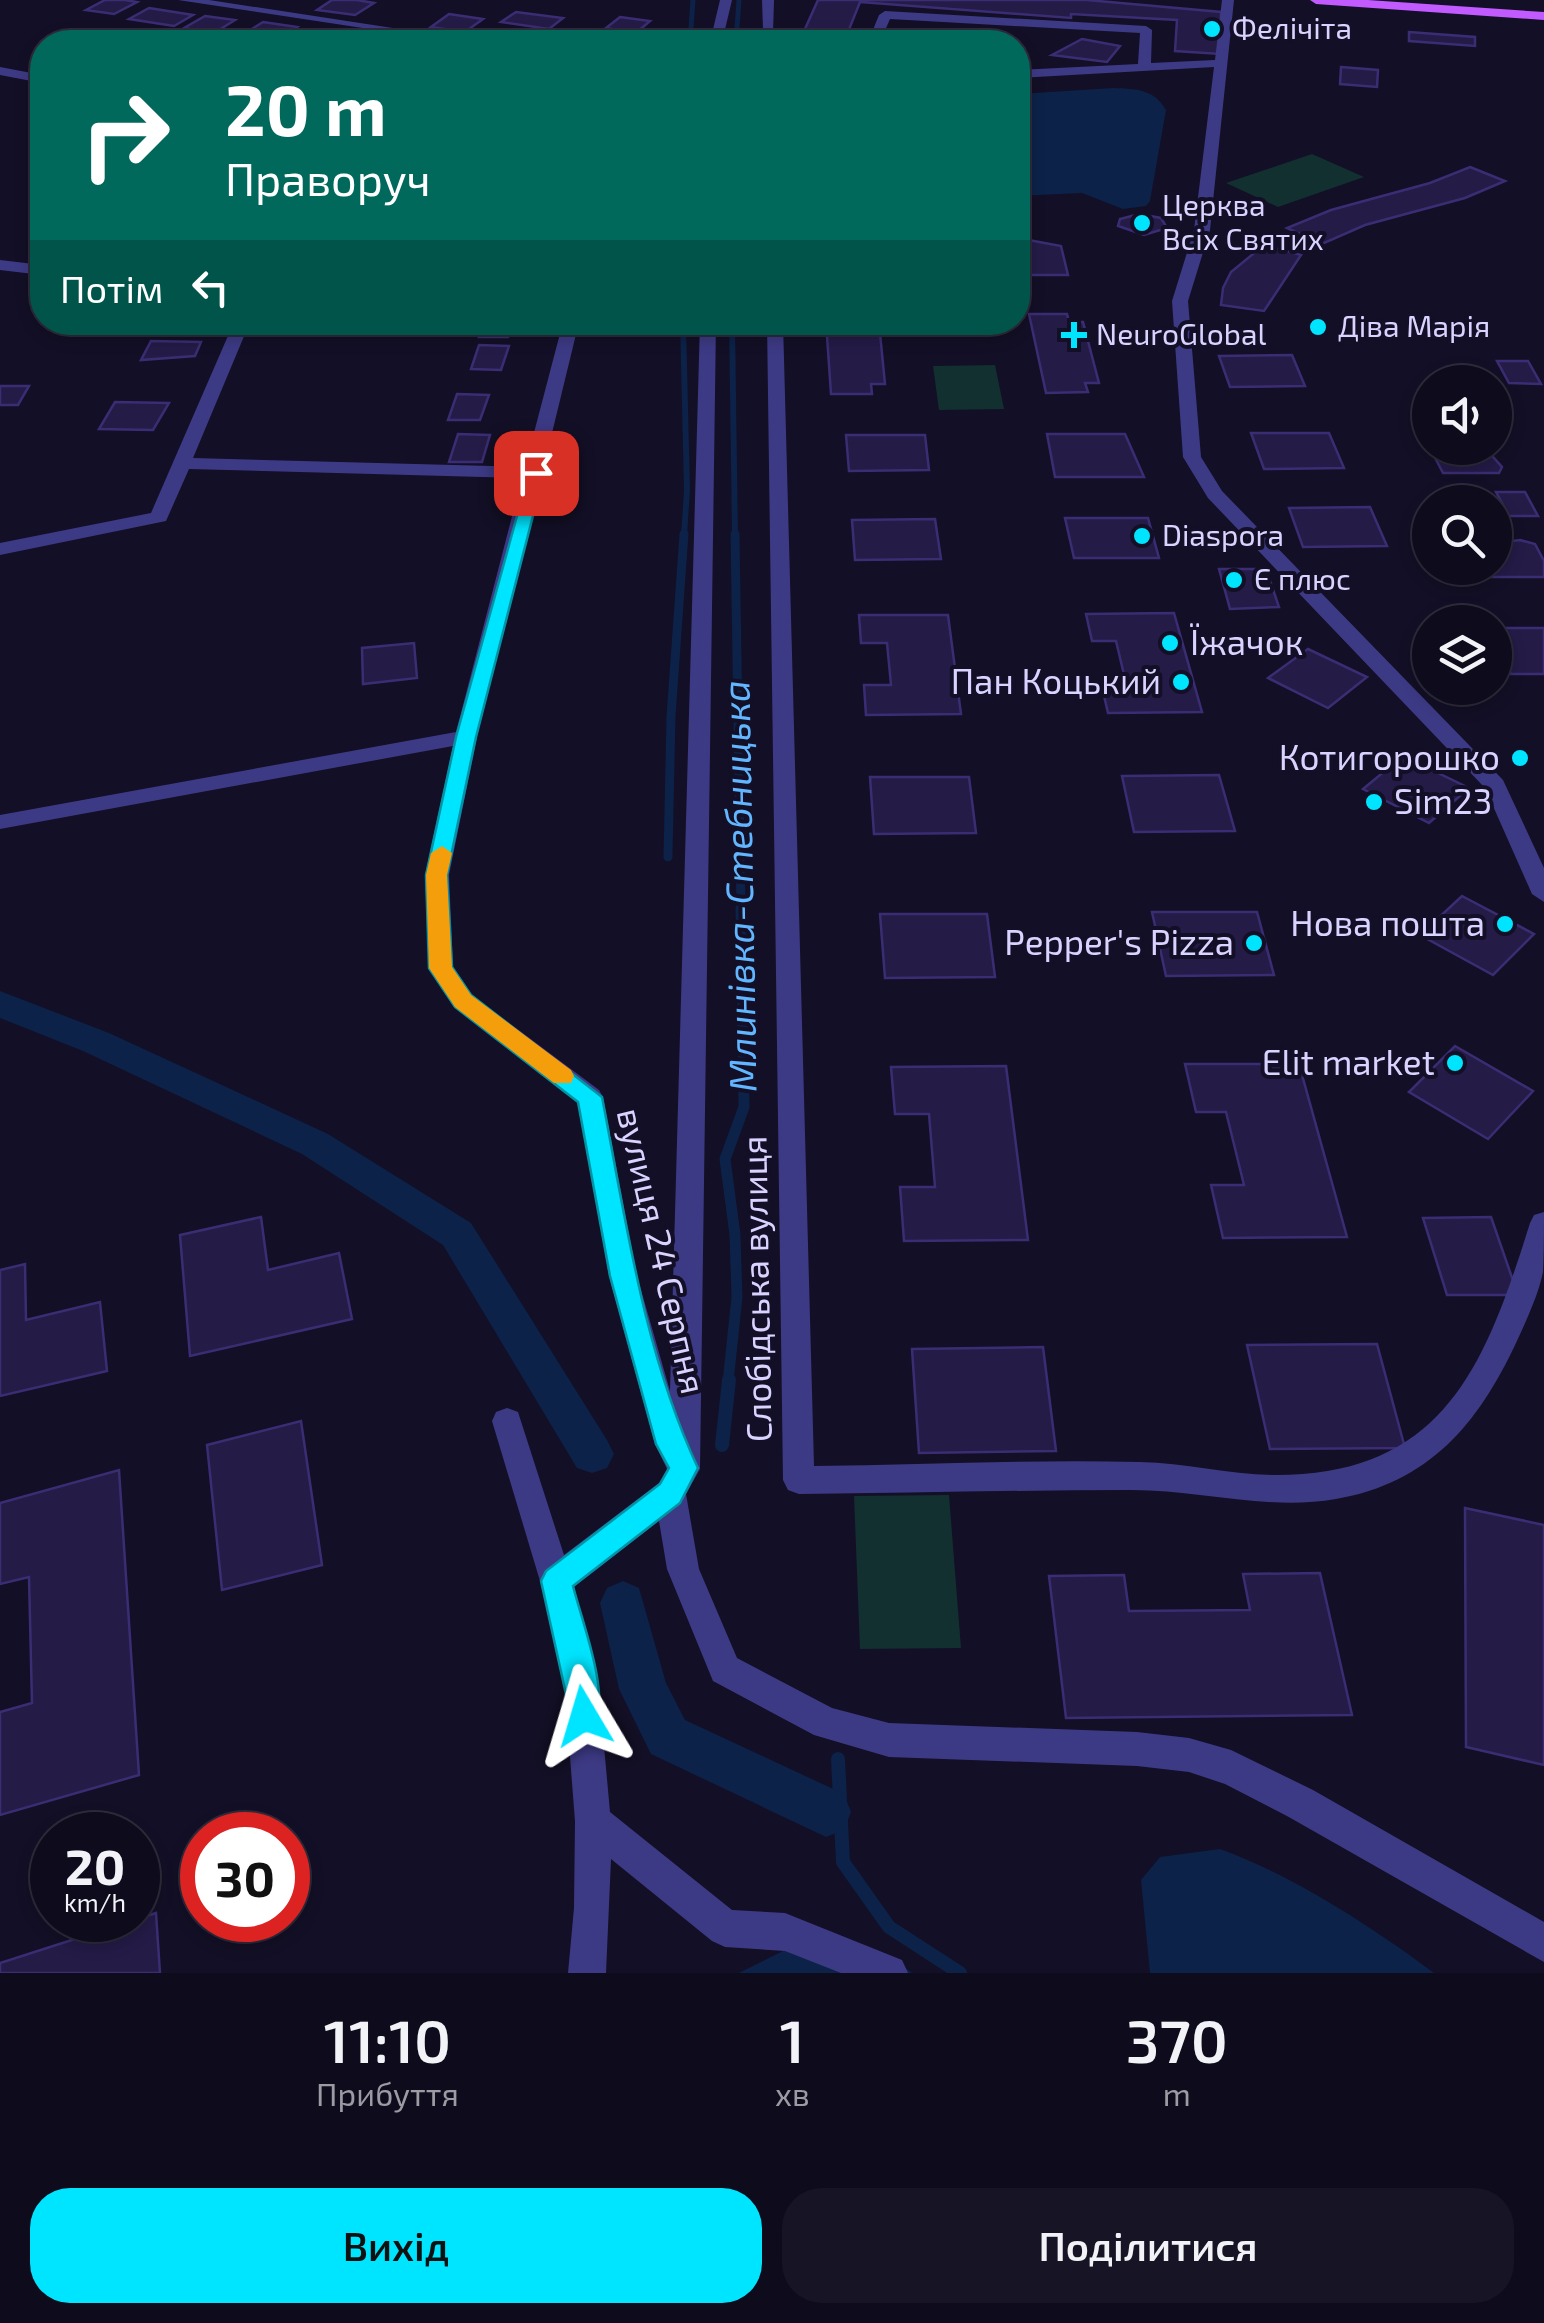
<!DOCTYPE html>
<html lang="uk">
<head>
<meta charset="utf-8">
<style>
  :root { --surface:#0e0b1c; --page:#171425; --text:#f1f3f6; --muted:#9b9ba3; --line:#2e2b3b; --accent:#00e5ff }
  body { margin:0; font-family:"Exo 2",sans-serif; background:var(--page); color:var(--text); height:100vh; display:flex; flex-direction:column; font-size:38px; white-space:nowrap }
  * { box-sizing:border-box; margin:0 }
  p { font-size:32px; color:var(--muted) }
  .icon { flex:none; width:55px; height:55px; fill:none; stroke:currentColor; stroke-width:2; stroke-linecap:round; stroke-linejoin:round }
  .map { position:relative; height:1973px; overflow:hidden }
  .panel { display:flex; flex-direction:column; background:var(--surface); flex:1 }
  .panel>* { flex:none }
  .hud { position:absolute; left:30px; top:30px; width:1000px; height:305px; border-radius:40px; box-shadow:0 5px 15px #0003,0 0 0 2px var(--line); background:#00695c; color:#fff; overflow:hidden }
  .buttons { position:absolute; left:1412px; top:365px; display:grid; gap:20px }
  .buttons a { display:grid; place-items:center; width:100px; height:100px; border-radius:50%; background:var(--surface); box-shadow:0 5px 15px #0003,0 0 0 2px var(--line); font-size:50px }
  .speed { position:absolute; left:30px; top:1812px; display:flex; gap:20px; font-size:50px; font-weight:700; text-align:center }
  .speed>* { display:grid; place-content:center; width:130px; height:130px; border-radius:50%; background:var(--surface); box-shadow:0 5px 15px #0003,0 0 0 2px var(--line); line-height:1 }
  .speed small { font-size:25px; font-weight:400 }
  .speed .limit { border:15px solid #d22; background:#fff; color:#111 }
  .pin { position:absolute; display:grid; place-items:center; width:85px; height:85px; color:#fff; margin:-42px; border-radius:20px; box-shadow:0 5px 15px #0006 }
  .me { position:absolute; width:110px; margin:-55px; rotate:353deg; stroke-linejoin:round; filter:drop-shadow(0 0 8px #0008) }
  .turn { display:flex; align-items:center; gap:35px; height:210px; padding:0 30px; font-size:45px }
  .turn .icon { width:130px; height:130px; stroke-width:2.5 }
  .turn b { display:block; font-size:70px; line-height:85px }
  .then { display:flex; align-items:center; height:95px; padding:0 30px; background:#0003; gap:20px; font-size:38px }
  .eta { display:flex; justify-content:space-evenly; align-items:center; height:170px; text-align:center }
  .eta b { font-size:60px; font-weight:600; line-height:70px }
  .action { display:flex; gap:20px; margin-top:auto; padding:20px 30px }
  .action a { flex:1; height:115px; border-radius:40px; background:var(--accent); color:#111; font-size:40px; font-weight:600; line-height:115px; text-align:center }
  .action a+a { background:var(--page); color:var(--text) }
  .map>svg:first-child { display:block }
  .green { fill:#12302f }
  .water { fill:#0c2248 }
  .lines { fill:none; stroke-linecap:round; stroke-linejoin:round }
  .stream-far4 { stroke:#0c2248; stroke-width:5 }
  .stream-far3 { stroke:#0c2248; stroke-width:6 }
  .stream-far2 { stroke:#0c2248; stroke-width:9 }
  .stream-far1 { stroke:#0c2248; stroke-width:11 }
  .stream { stroke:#0c2248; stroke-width:14 }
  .canal { fill:#0c2248; fill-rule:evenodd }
  .building { fill:#241b47; stroke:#3b2d73; stroke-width:2.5 }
  .street { fill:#3d3a85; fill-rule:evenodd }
  .primary { fill:#c25bff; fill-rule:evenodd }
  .route { fill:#00e5ff; stroke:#0095a6; stroke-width:2.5 }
  .slow { fill:#f59e0b }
  .poi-dot { fill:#00e5ff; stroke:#130f26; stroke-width:4 }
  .labels { text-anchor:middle; stroke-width:8; stroke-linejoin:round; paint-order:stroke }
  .far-poi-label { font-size:30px; fill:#d9d4ff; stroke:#130f26; text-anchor:start }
  .poi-label { font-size:35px; fill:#d9d4ff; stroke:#130f26; text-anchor:end }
  .street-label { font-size:35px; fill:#d9d4ff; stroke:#130f26 }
  .water-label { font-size:38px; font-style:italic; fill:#62b6ff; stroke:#130f26 }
</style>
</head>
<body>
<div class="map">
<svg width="1544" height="1973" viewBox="0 0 1544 1973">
  <rect width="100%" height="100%" fill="#130f26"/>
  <g class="green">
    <polygon points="1312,154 1364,177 1278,207 1226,183"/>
    <polygon points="995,365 1004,409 939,410 933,366"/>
    <polygon points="949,1495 961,1648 860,1649 854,1496"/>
  </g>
  <g class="water">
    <path d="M1113,88C1136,89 1154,89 1166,110L1150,201L1146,206L1123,209L1082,193L1018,196V94Z"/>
    <path d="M1220,1849C1292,1875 1372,1927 1434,1973H1150L1141,1880L1160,1857Z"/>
    <polygon points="801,1942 903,1966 912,1973 739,1973"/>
  </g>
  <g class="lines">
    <g class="stream-far4">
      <polyline points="690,42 693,0"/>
      <polyline points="736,42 739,0"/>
    </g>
    <g class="stream-far3">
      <polyline points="683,322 687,490 684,536"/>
      <polyline points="732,322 735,536"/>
    </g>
    <g class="stream-far2">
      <polyline points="735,534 741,911"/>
      <polyline points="668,857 671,716 684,534"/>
    </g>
    <polyline class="stream-far1" points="728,1382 737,1297 735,1235 725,1159 744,1107 741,908"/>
    <g class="stream">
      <polyline points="722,1445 729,1380"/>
      <polyline points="838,1759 843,1862 889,1927 960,1973"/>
    </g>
    <g class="canal">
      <polygon points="0,991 109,1033 328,1134 471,1223 607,1440 614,1454 607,1468 592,1473 577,1468 443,1245 302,1154 83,1051 0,1018"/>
      <polygon points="623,1581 639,1588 666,1683 685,1720 844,1794 851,1812 844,1830 826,1837 651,1754 619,1689 600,1603 607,1588"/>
    </g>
  </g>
  <g class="building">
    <polygon points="105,0 125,0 137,2 114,14 86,10"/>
    <polygon points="332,0 357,0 374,3 355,15 317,10"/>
    <polygon points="818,0 1087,0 1221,12 1220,54 1175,51 1177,20 1071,14 1071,18 860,2 848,32 805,29"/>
    <polygon points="149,8 193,15 174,26 129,19"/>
    <polygon points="516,12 563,18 549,29 501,22"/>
    <polygon points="449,14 483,19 465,32 431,27"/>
    <polygon points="205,16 235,20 214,33 184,28"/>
    <polygon points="620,17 650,21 636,33 606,28"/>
    <polygon points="263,22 297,27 273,42 239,37"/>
    <polygon points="316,31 351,36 342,42 299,42"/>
    <polygon points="1409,32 1475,37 1475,46 1409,41"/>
    <polygon points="594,34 635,40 583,42"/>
    <polygon points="1082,39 1120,46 1107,62 1052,55"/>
    <polygon points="1341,67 1378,70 1377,87 1340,84"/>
    <polygon points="1470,167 1505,181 1465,198 1365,225 1322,244 1287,228 1331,210 1430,183"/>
    <polygon points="1139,214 1161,218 1167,228 1144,235 1118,226 1120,219"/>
    <polygon points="1018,238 1061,246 1068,275 1023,275 1018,259"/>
    <polygon points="1264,245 1301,255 1264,311 1221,305 1223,288 1231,272"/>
    <polygon points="1029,314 1067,314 1069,322 1083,322 1099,383 1085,383 1088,392 1046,393"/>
    <polygon points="145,322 207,322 203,328 142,327"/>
    <polygon points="483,322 513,322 508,337 479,337"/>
    <polygon points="826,322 879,323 885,384 871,384 872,394 831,394"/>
    <polygon points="151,341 201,342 195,356 141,360"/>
    <polygon points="479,345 509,346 501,370 471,369"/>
    <polygon points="1292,355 1305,386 1230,387 1219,356"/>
    <polygon points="1497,361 1528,361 1541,384 1509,383"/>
    <polygon points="0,386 29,386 18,405 0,405"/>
    <polygon points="457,394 489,395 480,420 448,420"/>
    <polygon points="115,402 169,403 153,430 99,429"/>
    <polygon points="1251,433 1329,433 1344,468 1264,469"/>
    <polygon points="458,434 490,435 482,462 449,462"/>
    <polygon points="1047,434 1125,434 1144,477 1055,477"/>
    <polygon points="846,435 925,435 929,470 849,471"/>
    <polygon points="1430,448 1485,448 1502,467 1499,473 1443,473"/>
    <polygon points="1496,492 1525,492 1538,516 1509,516"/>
    <polygon points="1370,507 1387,546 1303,547 1289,508"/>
    <polygon points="1065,518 1148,518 1159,558 1074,558"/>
    <polygon points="935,519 941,559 855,560 852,520"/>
    <polygon points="1520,540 1535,544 1544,561 1544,577 1467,577 1462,568 1495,568 1495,543"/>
    <polygon points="1219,569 1266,569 1279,607 1230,609"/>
    <polygon points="1174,613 1202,712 1108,713 1101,683 1126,683 1116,641 1092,641 1086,614"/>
    <polygon points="859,615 948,615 961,714 866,715 864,685 891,685 887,643 861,643"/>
    <polygon points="1495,628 1544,628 1544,674 1511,674 1495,641"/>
    <polygon points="414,643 417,678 363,684 362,648"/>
    <polygon points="1308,649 1367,677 1328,708 1268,678"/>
    <polygon points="1403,756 1469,788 1429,823 1363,789"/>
    <polygon points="1219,775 1235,831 1134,832 1122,776"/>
    <polygon points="870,777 969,777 976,833 874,834"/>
    <polygon points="1462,896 1534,934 1493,975 1420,935"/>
    <polygon points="1152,912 1257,912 1274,975 1166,976"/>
    <polygon points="880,914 987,914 995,977 885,978"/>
    <polygon points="1455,1046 1533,1091 1488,1139 1409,1092"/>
    <polygon points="1185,1064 1299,1064 1347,1237 1223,1238 1211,1185 1244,1185 1226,1112 1196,1112"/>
    <polygon points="1006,1066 1028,1240 904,1241 900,1187 935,1187 929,1114 895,1114 891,1067"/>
    <polygon points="261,1217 268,1270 339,1253 352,1319 190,1356 180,1235"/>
    <polygon points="1491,1217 1518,1295 1447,1295 1423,1218"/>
    <polygon points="25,1264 26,1320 100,1302 107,1371 0,1396 0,1270"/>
    <polygon points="1377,1344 1405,1448 1270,1449 1247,1345"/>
    <polygon points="1043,1347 1056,1451 919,1453 912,1349"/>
    <polygon points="301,1421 322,1565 222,1590 207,1445"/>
    <polygon points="119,1470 139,1775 0,1815 0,1712 32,1703 29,1577 0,1584 0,1503"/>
    <polygon points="1465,1508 1544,1525 1544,1765 1466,1747"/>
    <polygon points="1320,1573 1352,1715 1066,1718 1049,1576 1124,1575 1129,1611 1250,1610 1243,1574"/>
    <polygon points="156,1913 160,1973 0,1973 0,1963"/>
  </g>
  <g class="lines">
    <g class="street">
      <polygon points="178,0 209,0 484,42 455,42"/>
      <polygon points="720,0 732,0 722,42 710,42"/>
      <polygon points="762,0 774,0 773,32 763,29"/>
      <polygon points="1222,0 1234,0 1210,230 1188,301 1201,457 1222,491 1503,780 1544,868 1544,902 1532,894 1485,788 1208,498 1183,457 1172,301 1194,230 1214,67 1018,78 1018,70 1138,64 1140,33 890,19 880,42 868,42 879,15 885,11 1146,26 1152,30 1151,63 1215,60"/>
      <polygon points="0,67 42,75 42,83 0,75"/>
      <polygon points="0,260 42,265 42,275 0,270"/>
      <polygon points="234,322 250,322 193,458 525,467 563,322 579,322 543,470 545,473 541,477 477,737 449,875 453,967 472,995 599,1090 603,1097 637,1276 670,1391 700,322 716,322 700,1469 686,1494 699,1569 737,1658 832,1708 889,1723 1137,1732 1189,1738 1231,1750 1313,1790 1544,1922 1544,1962 1287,1816 1225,1784 1189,1772 1137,1766 889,1757 814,1735 713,1681 667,1569 659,1521 574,1587 598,1680 610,1812 732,1910 785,1913 902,1960 908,1973 841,1973 785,1951 725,1947 712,1941 611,1859 606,1973 568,1973 574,1908 575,1821 564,1680 540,1581 492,1421 496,1412 507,1408 518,1412 564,1555 659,1483 667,1469 655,1444 609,1276 578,1102 454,1007 429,968 425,875 453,746 0,829 0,815 456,732 522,478 189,469 166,521 0,555 0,543 151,513"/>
      <path d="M767,322H783L814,1466C923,1465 1032,1459 1140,1462C1186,1463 1230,1475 1276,1475C1445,1475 1486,1363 1530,1223L1534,1215L1544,1212C1544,1231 1544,1254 1543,1272C1538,1296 1526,1321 1516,1343C1478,1424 1429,1483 1336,1499C1268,1511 1200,1490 1132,1490C1021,1490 910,1493 799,1494L788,1490L783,1480Z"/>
    </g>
    <polygon class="primary" points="1310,0 1368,0 1544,12 1544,20 1316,4"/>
  </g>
  <path class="route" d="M530,469L544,473L476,737L447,875L452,967L471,995L602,1097C626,1221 644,1353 698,1468L680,1503L573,1586C582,1622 610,1693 595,1726L584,1731L573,1726L541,1581L546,1571L660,1484L669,1468L656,1444L610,1276L578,1102L455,1007L429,968L426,875L456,737Z"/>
  <polygon class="slow" points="442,846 452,853 447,875 452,967 471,995 571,1070 574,1076 571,1083 554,1083 455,1007 429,968 426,875 431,853"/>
  <g class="poi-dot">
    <circle cx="1212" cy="29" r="10"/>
    <circle cx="1142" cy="223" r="10"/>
    <circle cx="1318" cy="327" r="10"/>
    <path d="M1069 320h10v10h10v10h-10v10h-10v-10h-10v-10h10z"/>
    <circle cx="1142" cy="536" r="10"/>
    <circle cx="1234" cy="580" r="10"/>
    <circle cx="1170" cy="643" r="10"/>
    <circle cx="1181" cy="682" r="10"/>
    <circle cx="1520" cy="758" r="10"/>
    <circle cx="1374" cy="802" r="10"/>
    <circle cx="1505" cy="924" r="10"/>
    <circle cx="1254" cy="943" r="10"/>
    <circle cx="1455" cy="1063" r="10"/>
  </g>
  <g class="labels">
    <g class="far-poi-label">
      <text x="1232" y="39">Фелічіта</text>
      <text x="1162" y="216">Церква<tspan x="1162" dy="34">Всіх Святих</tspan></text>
      <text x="1338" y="337">Діва Марія</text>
      <text x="1096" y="345">NeuroGlobal</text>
      <text x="1162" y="546">Diaspora</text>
      <text x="1254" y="590">Є плюс</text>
    </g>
    <g class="poi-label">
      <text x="1190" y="655" text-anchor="start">Їжачок</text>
      <text x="1161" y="694">Пан Коцький</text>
      <text x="1500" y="770">Котигорошко</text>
      <text x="1394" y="814" text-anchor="start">Sim23</text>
      <text x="1485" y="936">Нова пошта</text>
      <text x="1234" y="955">Pepper's Pizza</text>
      <text x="1435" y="1075">Elit market</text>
    </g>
    <g class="street-label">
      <text transform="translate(661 1251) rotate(77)" y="12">вулиця 24 Серпня</text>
      <text transform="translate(757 1289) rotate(-91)" y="12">Слобідська вулиця</text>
    </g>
    <g class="water-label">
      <text transform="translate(740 886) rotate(-91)" y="13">Млинівка-Стебницька</text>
    </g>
  </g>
</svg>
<div class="buttons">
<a><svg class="icon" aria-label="sound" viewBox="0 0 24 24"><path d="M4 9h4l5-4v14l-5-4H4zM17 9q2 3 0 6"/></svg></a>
<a><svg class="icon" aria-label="search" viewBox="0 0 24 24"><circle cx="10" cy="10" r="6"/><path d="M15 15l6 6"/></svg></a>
<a><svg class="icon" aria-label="layers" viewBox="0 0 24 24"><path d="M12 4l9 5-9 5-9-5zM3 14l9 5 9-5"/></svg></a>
</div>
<div class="speed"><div>20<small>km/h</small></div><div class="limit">30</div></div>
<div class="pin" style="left:536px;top:473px;background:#d93025"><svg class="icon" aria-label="arrive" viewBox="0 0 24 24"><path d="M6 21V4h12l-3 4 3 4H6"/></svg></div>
<svg class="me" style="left:584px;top:1716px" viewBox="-20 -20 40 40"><path d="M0-17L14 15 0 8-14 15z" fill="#00e5ff" stroke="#fff" stroke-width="4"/></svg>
<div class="hud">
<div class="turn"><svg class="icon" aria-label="right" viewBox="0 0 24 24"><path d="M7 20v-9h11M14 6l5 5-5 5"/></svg><div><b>20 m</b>Праворуч</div></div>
<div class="then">Потім<svg class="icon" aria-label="left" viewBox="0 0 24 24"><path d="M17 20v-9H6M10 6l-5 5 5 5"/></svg></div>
</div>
</div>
<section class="panel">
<div class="eta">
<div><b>11:10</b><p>Прибуття</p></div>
<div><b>1</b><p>хв</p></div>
<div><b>370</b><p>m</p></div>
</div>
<div class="action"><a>Вихід</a><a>Поділитися</a></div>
</section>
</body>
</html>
